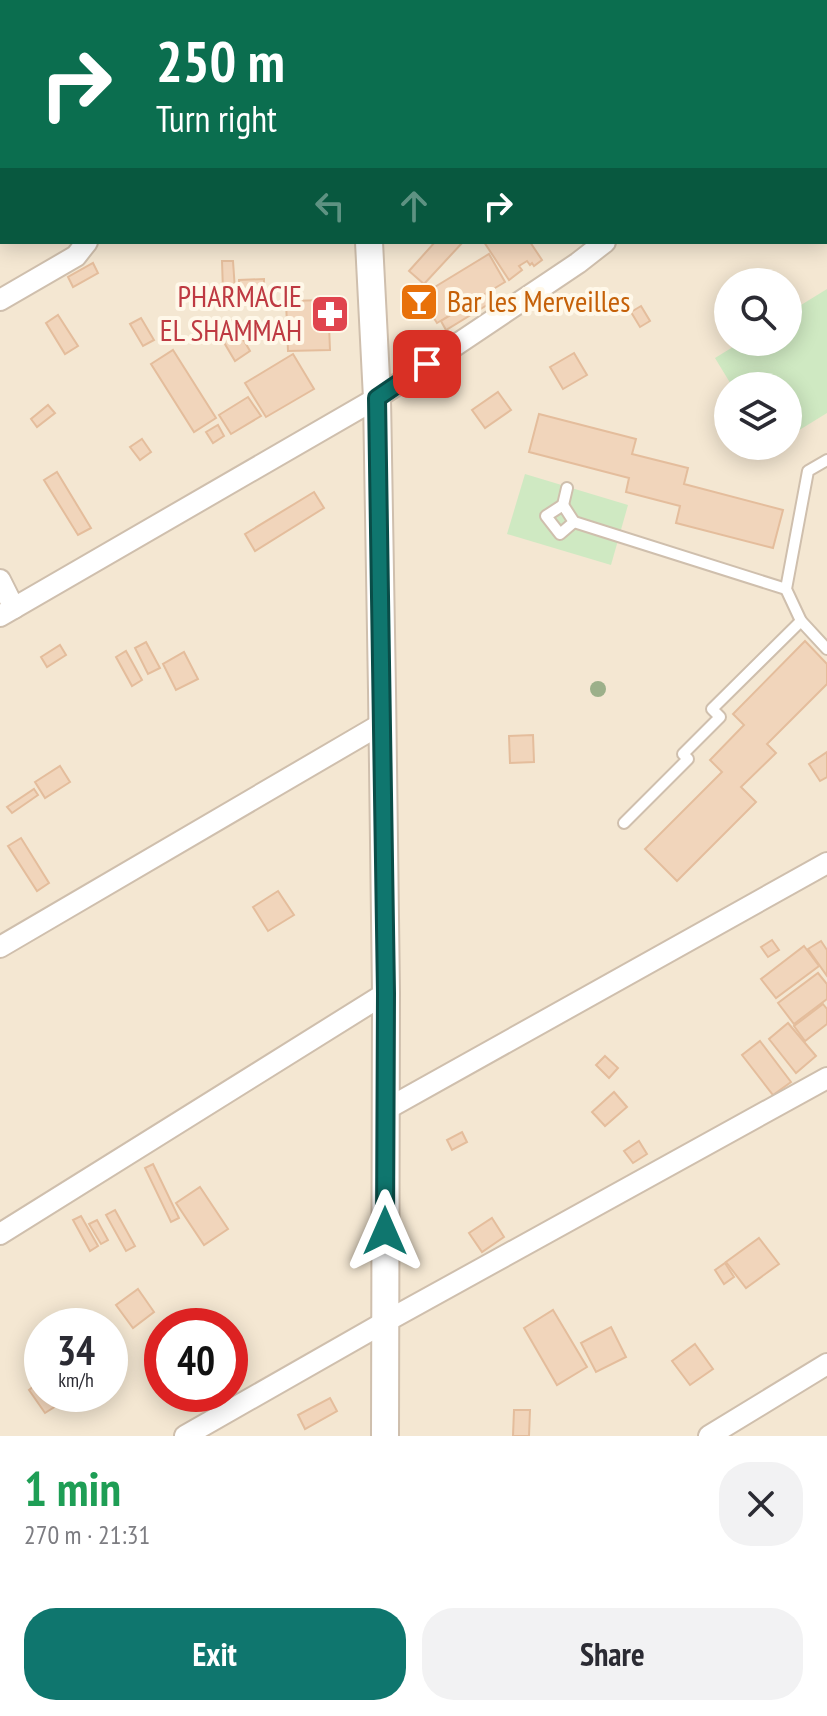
<!DOCTYPE html>
<html lang="en">
<head>
<meta charset="utf-8">
<style>
  :root { --surface:#fff; --page:#f2f2f3; --text:#2b2b33; --muted:#7c7c81; --accent:#0f766e }
  body { margin:0; font-family:"PT Sans Narrow",sans-serif; background:var(--page); color:var(--text); height:100vh; display:flex; flex-direction:column; font-size:30px; white-space:nowrap }
  * { box-sizing:border-box; margin:0 }
  p { font-size:26px; color:var(--muted) }
  .icon { flex:none; width:44px; height:44px; fill:none; stroke:currentColor; stroke-width:2; stroke-linecap:round; stroke-linejoin:round }
  .map { position:relative; height:1436px; overflow:hidden }
  .sheet { display:flex; flex-direction:column; background:var(--surface); flex:1 }
  .sheet>* { flex:none }
  .top-card { position:absolute; left:0px; top:0px; width:828px; height:244px; box-shadow:0 4px 20px #0003; background:#0b6e4f; color:#fff; overflow:hidden }
  .fabs { position:absolute; left:714px; top:268px; display:grid; gap:16px }
  .fabs a { display:grid; place-items:center; width:88px; height:88px; border-radius:50%; background:var(--surface); box-shadow:0 4px 20px #0003; font-size:40px }
  .speed { position:absolute; left:24px; top:1308px; display:flex; gap:16px; font-size:40px; font-weight:700; text-align:center }
  .speed>* { display:grid; place-content:center; width:104px; height:104px; border-radius:50%; background:var(--surface); box-shadow:0 4px 20px #0003; line-height:1 }
  .speed small { font-size:20px; font-weight:400 }
  .speed .limit { border:12px solid #d22; background:#fff; color:#111 }
  .pin { position:absolute; display:grid; place-items:center; width:68px; height:68px; color:#fff; margin:-34px; border-radius:16px; box-shadow:0 4px 12px #0006 }
  .me { position:absolute; width:88px; margin:-44px; rotate:0deg; stroke-linejoin:round; filter:drop-shadow(0 0 6px #0008) }
  .turn { display:flex; align-items:center; gap:28px; height:168px; padding:0 24px; font-size:36px }
  .turn .icon { width:104px; height:104px; stroke-width:2.5 }
  .turn b { display:block; font-size:56px; line-height:68px }
  .lanes { display:flex; align-items:center; height:76px; padding:0 24px; background:#0003; justify-content:center; gap:40px; direction:ltr }
  .lanes .off { opacity:.35 }
  .round { display:grid; place-items:center; flex:none; width:84px; height:84px; border-radius:32px; background:var(--page) }
  .headline { display:flex; align-items:center; justify-content:space-between; height:136px; padding:0 24px }
  h1 { font-size:48px; font-weight:700; line-height:60px; color:#1e9e55 }
  .button { display:flex; gap:16px; margin-top:auto; padding:16px 24px }
  .button a { flex:1; height:92px; border-radius:32px; background:var(--accent); color:#fff; font-size:32px; font-weight:700; line-height:92px; text-align:center }
  .button a+a { background:var(--page); color:var(--text) }
  .map>svg:first-child { display:block }
  .residential { fill:#f4e7d2; fill-rule:evenodd }
  .green { fill:#cfe9c2 }
  .building { fill:#f1d5bb; stroke:#e4bd9c; stroke-width:2 }
  .lines { fill:none; stroke-linecap:round; stroke-linejoin:round }
  .service-casing { stroke:#cfbfad; stroke-width:14 }
  .minor-casing { stroke:#cfbfad; stroke-width:24 }
  .tertiary-casing { stroke:#cfbfad; stroke-width:30 }
  .service { stroke:#fff; stroke-width:10 }
  .minor { stroke:#fff; stroke-width:20 }
  .tertiary { stroke:#fff; stroke-width:26 }
  .tree { fill:#9cb08a }
  .route-casing { stroke:#0a4d48; stroke-width:20 }
  .route { stroke:#0f766e; stroke-width:14 }
  .labels { text-anchor:middle; stroke-width:8; stroke-linejoin:round; paint-order:stroke }
  .health-label { font-size:30px; fill:#be3a42; stroke:#fff8e9; text-anchor:end }
  .food-label { font-size:30px; fill:#c56008; stroke:#fff8e9; text-anchor:start }
</style>
</head>
<body>
<div class="map">
<svg width="827" height="1436" viewBox="0 0 827 1436">
  <rect width="100%" height="100%" fill="#fcf4e3"/>
  <path class="residential" d="M0,0H827V1436H0ZM2,2H826V242H2ZM728,282H788V342H728ZM728,386H788V446H728ZM42,1326H110V1394H42ZM162,1326H230V1394H162Z"/>
  <g class="green">
    <polygon points="827,289 827,413 788,437 788,386 732,386 715,358 741,342 788,342 788,313"/>
    <polygon points="525,474 628,505 611,565 507,534"/>
  </g>
  <g class="building">
    <polygon points="435,242 463,242 424,284 409,271"/>
    <polygon points="484,242 530,242 542,260 534,266 532,263 530,265 527,261 519,266 522,270 509,280"/>
    <polygon points="489,254 505,282 437,323 420,296"/>
    <polygon points="222,261 233,261 235,290 223,291"/>
    <polygon points="93,263 98,273 73,287 68,277"/>
    <polygon points="264,279 264,289 239,290 239,280"/>
    <polygon points="487,293 492,302 446,330 441,321"/>
    <polygon points="328,300 330,350 288,351 286,301"/>
    <polygon points="641,306 650,321 640,327 631,312"/>
    <polygon points="58,315 78,346 65,354 46,323"/>
    <polygon points="141,318 154,340 143,346 130,324"/>
    <polygon points="232,320 250,351 235,361 216,329"/>
    <polygon points="173,350 216,418 194,432 151,364"/>
    <polygon points="574,353 587,375 563,389 550,367"/>
    <polygon points="293,354 314,389 266,417 245,383"/>
    <polygon points="498,392 511,410 485,428 472,410"/>
    <polygon points="248,397 261,416 231,434 219,415"/>
    <polygon points="48,405 55,413 37,427 31,419"/>
    <polygon points="539,414 636,439 632,454 688,468 684,484 783,510 773,548 676,523 680,506 626,492 629,478 529,452"/>
    <polygon points="218,425 224,436 213,443 206,432"/>
    <polygon points="142,439 151,452 140,460 130,447"/>
    <polygon points="57,472 91,528 78,535 44,480"/>
    <polygon points="314,492 324,508 255,551 245,534"/>
    <polygon points="805,641 827,664 827,684 767,744 776,753 741,787 756,802 677,881 645,849 722,772 710,760 744,725 733,714"/>
    <polygon points="146,642 160,668 148,674 135,648"/>
    <polygon points="60,645 66,655 47,667 41,657"/>
    <polygon points="126,651 142,680 132,686 116,657"/>
    <polygon points="184,652 198,679 176,690 163,664"/>
    <polygon points="533,735 534,762 510,763 509,736"/>
    <polygon points="827,752 827,777 820,781 809,764"/>
    <polygon points="60,766 70,782 45,798 35,782"/>
    <polygon points="34,789 38,795 12,813 7,807"/>
    <polygon points="21,838 49,883 37,891 8,846"/>
    <polygon points="278,891 294,915 268,931 253,907"/>
    <polygon points="772,940 779,950 768,957 761,947"/>
    <polygon points="821,941 827,950 827,976 808,949"/>
    <polygon points="804,946 819,966 776,998 761,979"/>
    <polygon points="818,973 827,984 827,999 794,1024 778,1003"/>
    <polygon points="823,1004 827,1009 827,1024 805,1041 794,1026"/>
    <polygon points="788,1023 816,1056 796,1073 769,1039"/>
    <polygon points="760,1041 791,1082 773,1095 742,1055"/>
    <polygon points="605,1056 618,1068 609,1078 596,1065"/>
    <polygon points="614,1092 627,1107 605,1126 592,1112"/>
    <polygon points="462,1132 467,1142 452,1150 447,1140"/>
    <polygon points="639,1141 647,1154 633,1163 624,1151"/>
    <polygon points="153,1164 179,1218 171,1222 145,1168"/>
    <polygon points="200,1187 228,1229 204,1245 176,1203"/>
    <polygon points="115,1210 135,1246 126,1251 106,1215"/>
    <polygon points="81,1216 98,1246 90,1251 73,1220"/>
    <polygon points="492,1218 504,1237 482,1252 469,1233"/>
    <polygon points="97,1220 108,1240 101,1244 89,1224"/>
    <polygon points="759,1238 779,1264 746,1288 726,1262"/>
    <polygon points="725,1263 734,1277 724,1284 715,1270"/>
    <polygon points="138,1289 154,1312 133,1328 116,1305"/>
    <polygon points="553,1310 587,1367 557,1385 524,1328"/>
    <polygon points="611,1327 626,1357 596,1372 581,1343"/>
    <polygon points="695,1344 713,1369 690,1385 672,1361"/>
    <polygon points="39,1382 42,1386 42,1394 47,1394 56,1406 45,1413 29,1390"/>
    <polygon points="330,1398 337,1411 305,1429 298,1415"/>
    <polygon points="514,1410 530,1410 529,1436 513,1436"/>
  </g>
  <g class="lines">
    <g class="service-casing">
      <g id="service">
        <polyline points="827,460 808,471 786,589 801,621 827,649"/>
        <polygon points="563,505 574,522 560,534 546,516"/>
        <polyline points="563,505 567,488"/>
        <polyline points="574,522 786,589"/>
        <polyline points="624,823 688,759 683,754 720,717 712,709 801,621"/>
      </g>
    </g>
    <g class="minor-casing">
      <g id="minor">
        <polyline points="71,0 72,2"/>
        <polyline points="418,2 422,0"/>
        <polyline points="826,86 827,85"/>
        <polyline points="0,300 76,256 87,242"/>
        <polyline points="0,580 14,608"/>
        <polyline points="0,616 377,398 578,263 605,242"/>
        <polyline points="0,947 383,723"/>
        <polyline points="385,1110 827,863"/>
        <polyline points="0,1234 386,993"/>
        <polyline points="185,1436 385,1322 827,1078"/>
        <polyline points="709,1436 827,1364"/>
      </g>
    </g>
    <g class="tertiary-casing">
      <g id="tertiary">
        <polyline points="357,0 357,2"/>
        <polyline points="369,242 377,398 382,690 386,993 385,1436"/>
      </g>
    </g>
    <use href="#service" class="service"/>
    <use href="#minor" class="minor"/>
    <use href="#tertiary" class="tertiary"/>
  </g>
  <circle class="tree" cx="598" cy="689" r="8"/>
  <g class="lines">
    <g class="route-casing">
      <polyline id="route" points="385,1231 386,993 377,398 427,364"/>
    </g>
    <use href="#route" class="route"/>
  </g>
  <defs>
    <g id="bar-square" transform="scale(2)"><rect x="-9" y="-9" width="18" height="18" rx="4" fill="#e8710a" stroke="#fff8e9"/><path d="M-6-5H6L.8 .8V4.5H3.5V6h-7V4.5H-.8V.8Z" fill="#fff"/></g>
    <g id="pharmacy-square" transform="scale(2)"><rect x="-9" y="-9" width="18" height="18" rx="4" fill="#e0444e" stroke="#fff8e9"/><path d="M-2-6h4v4h4v4h-4v4h-4v-4h-4v-4h4Z" fill="#fff"/></g>
  </defs>
  <g fill-rule="evenodd">
    <use href="#bar-square" x="419" y="302"/>
    <use href="#pharmacy-square" x="330" y="314"/>
  </g>
  <g class="labels">
    <g class="health-label">
      <text x="302" y="307">PHARMACIE<tspan x="302" dy="34">EL SHAMMAH</tspan></text>
    </g>
    <g class="food-label">
      <text x="447" y="312">Bar les Merveilles</text>
    </g>
  </g>
</svg>
<div class="fabs">
<a><svg class="icon" aria-label="search" viewBox="0 0 24 24"><circle cx="10" cy="10" r="6"/><path d="M15 15l6 6"/></svg></a>
<a><svg class="icon" aria-label="layers" viewBox="0 0 24 24"><path d="M12 4l9 5-9 5-9-5zM3 14l9 5 9-5"/></svg></a>
</div>
<div class="speed"><div>34<small>km/h</small></div><div class="limit">40</div></div>
<div class="pin" style="left:427px;top:364px;background:#d93025"><svg class="icon" aria-label="arrive" viewBox="0 0 24 24"><path d="M6 21V4h12l-3 4 3 4H6"/></svg></div>
<svg class="me" style="left:385px;top:1231px" viewBox="-20 -20 40 40"><path d="M0-17L14 15 0 8-14 15z" fill="#0f766e" stroke="#fff" stroke-width="4"/></svg>
<div class="top-card">
<div class="turn"><svg class="icon" aria-label="right" viewBox="0 0 24 24"><path d="M7 20v-9h11M14 6l5 5-5 5"/></svg><div><b>250 m</b>Turn right</div></div>
<div class="lanes"><svg class="icon off" aria-label="left" viewBox="0 0 24 24"><path d="M17 20v-9H6M10 6l-5 5 5 5"/></svg><svg class="icon off" aria-label="ahead" viewBox="0 0 24 24"><path d="M12 20V5M6 11l6-6 6 6"/></svg><svg class="icon" aria-label="right" viewBox="0 0 24 24"><path d="M7 20v-9h11M14 6l5 5-5 5"/></svg></div>
</div>
</div>
<section class="sheet">
<div class="headline"><div><h1>1 min</h1><p>270 m · 21:31</p></div><a class="round"><svg class="icon" aria-label="close" viewBox="0 0 24 24"><path d="M6 6l12 12M18 6L6 18"/></svg></a></div>
<div class="button"><a>Exit</a><a>Share</a></div>
</section>
</body>
</html>
